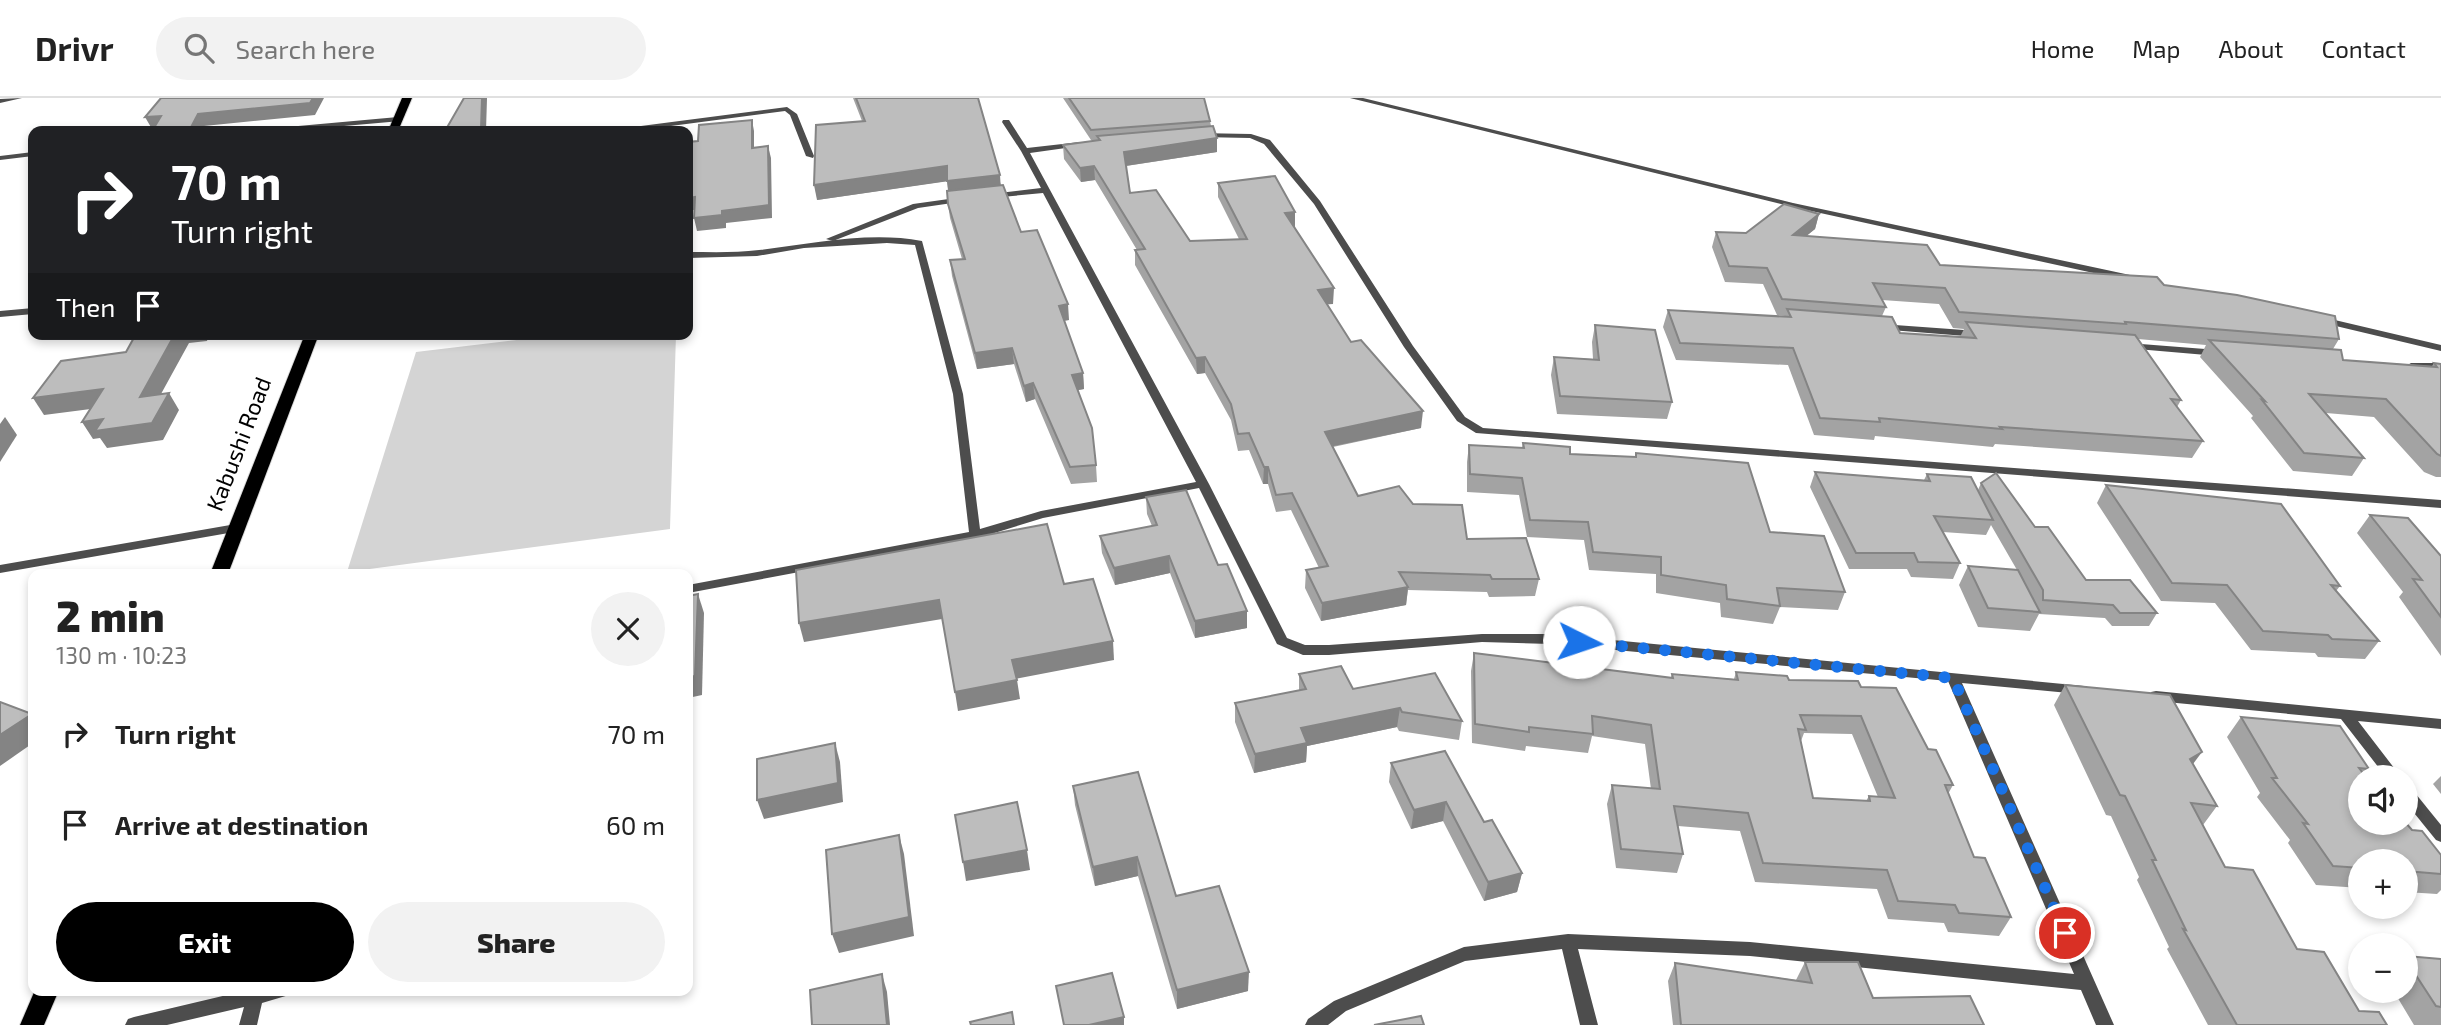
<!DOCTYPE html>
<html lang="en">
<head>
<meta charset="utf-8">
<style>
  :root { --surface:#fff; --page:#f2f2f2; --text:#222; --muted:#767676; --line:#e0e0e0; --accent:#000 }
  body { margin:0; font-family:"Exo 2",sans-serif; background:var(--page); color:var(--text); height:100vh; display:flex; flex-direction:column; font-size:26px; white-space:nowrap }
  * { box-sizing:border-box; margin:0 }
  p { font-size:23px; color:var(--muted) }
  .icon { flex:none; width:38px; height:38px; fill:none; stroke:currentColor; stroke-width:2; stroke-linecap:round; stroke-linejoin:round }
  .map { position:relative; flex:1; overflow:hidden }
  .drawer { position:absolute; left:28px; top:471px; width:665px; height:427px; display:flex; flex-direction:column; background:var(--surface); border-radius:14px; box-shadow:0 4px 10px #0003 }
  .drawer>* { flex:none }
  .top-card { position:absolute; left:28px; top:28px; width:665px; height:214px; border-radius:14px; box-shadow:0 4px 10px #0003; background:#202124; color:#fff; overflow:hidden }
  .controls { position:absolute; left:2348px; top:667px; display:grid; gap:14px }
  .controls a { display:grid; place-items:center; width:70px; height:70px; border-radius:50%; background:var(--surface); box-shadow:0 4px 10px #0003; font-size:35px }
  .pin { position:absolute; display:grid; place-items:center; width:60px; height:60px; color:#fff; margin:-30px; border:4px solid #fff; border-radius:50%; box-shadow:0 2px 7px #0007 }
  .me { position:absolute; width:77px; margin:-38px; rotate:94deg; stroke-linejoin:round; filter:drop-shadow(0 0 5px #0008) }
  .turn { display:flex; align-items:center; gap:24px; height:147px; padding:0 28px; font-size:32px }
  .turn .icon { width:91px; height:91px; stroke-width:2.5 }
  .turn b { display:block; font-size:49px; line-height:60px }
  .then { display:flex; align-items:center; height:66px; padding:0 28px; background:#0003; gap:14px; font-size:26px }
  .round { display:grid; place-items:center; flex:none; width:74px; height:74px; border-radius:37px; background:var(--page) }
  .head { display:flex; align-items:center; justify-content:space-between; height:119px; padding:0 28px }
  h1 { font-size:42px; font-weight:800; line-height:52px }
  .cta { display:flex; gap:14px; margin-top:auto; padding:14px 28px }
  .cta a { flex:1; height:80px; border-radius:42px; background:var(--accent); color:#fff; font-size:28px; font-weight:800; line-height:80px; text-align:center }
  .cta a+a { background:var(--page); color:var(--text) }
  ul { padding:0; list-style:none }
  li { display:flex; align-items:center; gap:21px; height:91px; padding:0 28px }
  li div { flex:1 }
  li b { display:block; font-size:26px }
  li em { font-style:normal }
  header { display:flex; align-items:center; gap:42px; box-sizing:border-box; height:98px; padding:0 35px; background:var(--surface); border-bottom:2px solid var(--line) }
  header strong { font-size:33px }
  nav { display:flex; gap:38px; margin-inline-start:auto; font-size:24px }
  .search { width:490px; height:63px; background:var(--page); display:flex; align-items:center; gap:18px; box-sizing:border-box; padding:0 24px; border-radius:38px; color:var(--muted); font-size:26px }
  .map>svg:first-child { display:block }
  .green { fill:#d4d4d4 }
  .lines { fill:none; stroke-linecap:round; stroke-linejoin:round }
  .major-casing { stroke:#dbdbdb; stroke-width:2 }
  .minor { fill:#4d4d4d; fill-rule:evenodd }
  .major { fill:#000; fill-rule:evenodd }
  .wall { fill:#a3a3a3; fill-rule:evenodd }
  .shaded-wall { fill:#848484 }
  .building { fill:#bdbdbd; stroke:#848484; stroke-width:2; fill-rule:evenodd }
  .route { stroke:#1a73e8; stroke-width:12; stroke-dasharray:0 21.6 }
  .labels { text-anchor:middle; stroke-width:5; stroke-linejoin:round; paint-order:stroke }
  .street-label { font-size:23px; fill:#000; stroke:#fff }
</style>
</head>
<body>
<header>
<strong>Drivr</strong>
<div class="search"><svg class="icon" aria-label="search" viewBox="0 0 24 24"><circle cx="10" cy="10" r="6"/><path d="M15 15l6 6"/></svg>Search here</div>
<nav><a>Home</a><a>Map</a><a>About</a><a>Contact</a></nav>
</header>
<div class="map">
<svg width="2441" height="927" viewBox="0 0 2441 927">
  <rect width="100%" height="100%" fill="#fff"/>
  <polygon class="green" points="568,236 676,236 670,431 347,474 416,254"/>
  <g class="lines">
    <g class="major-casing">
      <g id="major">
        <polygon points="402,0 412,0 398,33 388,33"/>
        <polygon points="305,236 319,236 228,476 210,476"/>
        <polygon points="35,892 59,892 44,927 20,927"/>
      </g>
    </g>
    <g class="minor">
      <polygon points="22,0 0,5 0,1"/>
      <polygon points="1350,0 1363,0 1793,105 2130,177 2135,180 2130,183 1793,109"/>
      <polygon points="787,9 797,16 814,58 813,60 806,58 790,17 785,13 633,33 614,33 618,31"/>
      <polygon points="398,19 402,21 401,23 287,33 261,33 265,31"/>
      <path d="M1003,22H1009L1027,50L1080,44L1084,46L1080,48L1030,55L1209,386L1287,540L1305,547H1329L1482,536H1551L2084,588L2086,591L2084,594L2079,596L1962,585L2114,927H2096L2081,892L1750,858L1578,851L1598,927H1580L1562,851L1465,863L1346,913L1328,927H1305L1308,921L1334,903L1464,849L1568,836L1750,844L2074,876L1948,583L1551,546L1482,544L1329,557H1303L1277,546L1199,390L1043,420L975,441L688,495V487L969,434L953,296L915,147L887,145L804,150L757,158L688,160V154C711,154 736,155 759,152C812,146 868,133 922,143L963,296L980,431L1041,413L1196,384L1043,95L991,100L987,98L991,96L1041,90L1021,53L1002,24Z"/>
      <polygon points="1197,35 1251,36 1270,42 1320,103 1413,248 1465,319 1483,330 2441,402 2441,410 1476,335 1457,323 1404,249 1314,106 1264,46 1250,40 1200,39 1196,37"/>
      <polygon points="33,54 33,58 0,62 0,58"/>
      <polygon points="963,99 967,101 966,103 918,110 833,143 826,141 913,106"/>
      <polygon points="33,210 33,216 0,219 0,213"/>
      <polygon points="2322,219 2441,247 2441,253 2319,224 2319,220"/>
      <polygon points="1881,226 1978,233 1983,236 1978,239 1878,231 1876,229"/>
      <polygon points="2128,245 2218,252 2223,255 2218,258 2125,250 2123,248"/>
      <polygon points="2411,265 2441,265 2441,271 2407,270 2406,268"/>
      <polygon points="236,426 240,427 242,430 240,433 0,475 0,467"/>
      <polygon points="2156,593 2441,621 2441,631 2358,623 2401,679 2386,679 2341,621 2156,603 2151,602 2149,598 2151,594"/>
      <polygon points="2406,688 2411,690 2441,727 2441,744 2436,742 2406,705"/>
      <polygon points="248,892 291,892 289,897 262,905 257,927 239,927 244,909 167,927 125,927 128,921 134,919"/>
    </g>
    <use href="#major" class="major"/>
  </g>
  <g class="wall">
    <polygon points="853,0 978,0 1001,88 1021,134 1069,222 1064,223 1083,275 1084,291 1078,292 1096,367 1097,384 1071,386 1035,301 1026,304 1014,266 977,271 952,178 950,162 962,161 950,120 948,106 948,93 947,83 817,102 862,23"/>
    <polygon points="1063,0 1204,0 1210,23 1211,28 1217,54 1126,68 1130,95 1190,143 1239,141 1218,99 1218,85 1295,114 1294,129 1333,206 1327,206 1351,244 1421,330 1333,349 1358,398 1413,406 1467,441 1539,481 1535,498 1489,499 1487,494 1408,492 1406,507 1321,523 1305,490 1306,472 1319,470 1291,412 1276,414 1268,386 1263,386 1249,352 1238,353 1231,322 1205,275 1197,276 1135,167 1135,152 1137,152 1095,82 1081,84 1064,61 1063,47 1097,42 1091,42"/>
    <path d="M1819,116L1815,131L1806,138L1940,167L2164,187L2339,241L2333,251L2343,262L2432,268L2434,265L2441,266V379H2436L2424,374L2374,319L2326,315L2364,360L2352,378L2293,373L2251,320L2253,318L2200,259L2206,247L2138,241L2181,302L2177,309L2203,343L2192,360L1995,346L1993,349L1875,338L1874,342L1814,337L1788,267L1676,262L1663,229L1668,212L1785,219V218L1777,217L1763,186L1725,184L1712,149L1716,134L1746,135ZM1882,202L1939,206L1953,230L1964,231L1960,239L1900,235L1882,218L1886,209Z"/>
    <polygon points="1595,227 1672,304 1667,321 1557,316 1551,277 1554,259 1593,261 1592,244"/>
    <polygon points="1523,345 1570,356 1636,359 1636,355 1770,434 1845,494 1838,512 1780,509 1773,526 1721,519 1720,505 1656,495 1656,476 1589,472 1584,442 1527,439 1519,397 1467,394 1467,364 1469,347 1522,350"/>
    <polygon points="1815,374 1924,382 1927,376 1978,392 1981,385 2035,429 2086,482 2157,515 2149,528 2112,528 2105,520 2039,516 2030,533 1978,529 1959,487 1968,468 2017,472 1991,427 1986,437 1943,434 1960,465 1953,481 1911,479 1907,471 1849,471 1810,389"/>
    <polygon points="2106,387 2340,488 2336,493 2379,543 2365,561 2318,559 2315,555 2251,552 2215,505 2161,503 2097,405"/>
    <polygon points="1146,399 1218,467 1247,530 1195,540 1170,475 1115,487 1102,455 1100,438 1152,428 1147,416"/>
    <polygon points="2370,417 2441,458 2441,558 2399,499 2403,494 2357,435"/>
    <path d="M1474,555L1671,580L1672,576L1734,581L1736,574L1789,582L1861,589L1928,651L1953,687L1948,696L1974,759L2011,819L1999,838L1948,834L1944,825L1888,821L1877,791L1755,784L1740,733L1678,728L1683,756L1677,775L1616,770L1607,706L1612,687L1651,691L1645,646L1592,638L1588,655L1526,648L1525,653L1472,645L1471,573ZM1804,635L1852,636L1878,699L1869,698L1866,703L1813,700L1801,643Z"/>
    <polygon points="1299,576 1462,623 1459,642 1399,633 1397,629 1307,648 1306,664 1254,675 1235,624 1235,605 1299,593"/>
    <polygon points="2065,587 2193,666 2217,708 2203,727 2225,769 2297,851 2359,913 2387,927 2208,927 2167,851 2169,849 2137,782 2139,779 2111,718 2106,717 2054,607"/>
    <polygon points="2241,619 2369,671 2364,677 2412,732 2441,757 2441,792 2437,796 2406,794 2406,763 2361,763 2361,790 2316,787 2288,745 2290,742 2257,699 2260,695 2227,639"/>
    <polygon points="1391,665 1484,724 1522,775 1517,794 1484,803 1443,723 1411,731 1389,684"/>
    <polygon points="2441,678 2441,696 2433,686"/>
    <polygon points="1073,688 1176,798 1248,893 1177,911 1138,778 1095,788 1075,707"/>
    <polygon points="2406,858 2441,861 2441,927 2414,927 2393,892 2406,892"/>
    <polygon points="1805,864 1873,900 1984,927 1673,927 1668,883 1675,865 1796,882"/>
  </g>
  <g class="shaded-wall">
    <polygon points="313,0 324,0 315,17 204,28 201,33 189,33 198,16"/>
    <polygon points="482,0 487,0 486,33 462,33"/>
    <polygon points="161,18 167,30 152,31 145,19"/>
    <polygon points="752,22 754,33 754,62 752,50"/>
    <polygon points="1217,40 1217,54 1125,68 1124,54"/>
    <polygon points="768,48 771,60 772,120 726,125 726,130 697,133 694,120"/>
    <polygon points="947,68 949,83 817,102 814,87"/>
    <polygon points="1094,68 1095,82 1081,84 1080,70"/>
    <polygon points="1000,77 1001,92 949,98 947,83"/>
    <polygon points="695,99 698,112 693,112 689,100"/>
    <polygon points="1295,114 1295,129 1284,130 1285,115"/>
    <polygon points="1819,116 1815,131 1788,153 1793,137"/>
    <polygon points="1334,190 1333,206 1318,207 1318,192"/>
    <polygon points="1068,206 1069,222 1060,223 1059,208"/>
    <polygon points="175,236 209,236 207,243 189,245 150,316 140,299"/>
    <polygon points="1012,250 1014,266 977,271 975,255"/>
    <polygon points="1205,259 1205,275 1197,276 1196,260"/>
    <polygon points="1083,275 1084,291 1073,293 1072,277"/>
    <polygon points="1033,285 1035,301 1026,304 1024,288"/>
    <polygon points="103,291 114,308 44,317 33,300"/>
    <polygon points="169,295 179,312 163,342 107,350 100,340 93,341 82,324"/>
    <polygon points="1423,313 1421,330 1324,350 1325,334"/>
    <polygon points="5,319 17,337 0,364 0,326"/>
    <polygon points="1264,369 1268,369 1268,386 1263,386"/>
    <polygon points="1169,458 1170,475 1115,487 1114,470"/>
    <polygon points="1408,489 1406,507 1321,523 1322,505"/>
    <polygon points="698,496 704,515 702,597 688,600 688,579"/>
    <polygon points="939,502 942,521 804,544 799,525"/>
    <polygon points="1247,513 1247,530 1195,540 1195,523"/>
    <polygon points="1113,543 1114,562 1015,581 1012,562"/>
    <polygon points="1017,582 1020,601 958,613 955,594"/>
    <polygon points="1400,610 1397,629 1307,648 1306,664 1254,675 1255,656 1301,630"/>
    <polygon points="32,616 33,618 33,645 0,668 0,637"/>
    <polygon points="835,645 840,664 843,704 764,721 757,702"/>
    <polygon points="2202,654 2187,674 2190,661"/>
    <polygon points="1446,704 1443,723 1411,731 1414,712"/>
    <polygon points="899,737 904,756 914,838 839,855 832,836"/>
    <polygon points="1027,752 1030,772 966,783 963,764"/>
    <polygon points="1137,759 1138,778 1095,788 1093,769"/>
    <polygon points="1522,775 1517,794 1484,803 1488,784"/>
    <polygon points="1249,874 1248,893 1177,911 1177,892"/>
    <polygon points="882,876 887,894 890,927 887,927"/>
    <polygon points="1124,919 1124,927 1089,927"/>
  </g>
  <g class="building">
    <polygon points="161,0 313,0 310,5 198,16 189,33 152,33 161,18 145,19"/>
    <polygon points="464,0 482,0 481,31 462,33 445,33"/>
    <polygon points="856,0 978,0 1000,77 947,83 947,68 814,87 816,27 865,23"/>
    <polygon points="1069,0 1204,0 1210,23 1091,32"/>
    <polygon points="752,22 752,50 768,48 769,107 722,113 722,117 694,120 695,99 689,100 690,78 688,78 688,44 698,43 699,27"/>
    <polygon points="1213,28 1217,40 1124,54 1130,95 1156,92 1190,143 1247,141 1218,85 1275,78 1295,114 1285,115 1334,190 1318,192 1351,244 1361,242 1423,313 1325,334 1358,398 1399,388 1413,406 1462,407 1467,441 1526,440 1539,481 1492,481 1490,477 1399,474 1408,489 1322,505 1306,472 1328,468 1292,395 1276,397 1268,369 1264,369 1249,335 1238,336 1231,306 1205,259 1196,260 1135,152 1145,151 1094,68 1080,70 1063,47 1100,42 1097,38"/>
    <polygon points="1003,87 1021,134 1037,132 1068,206 1059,208 1083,275 1072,277 1092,330 1096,367 1070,369 1033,285 1024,288 1012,250 975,255 950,162 965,161 948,106 947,93"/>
    <polygon points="1784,106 1819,116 1793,137 1927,147 1940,167 2157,179 2164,187 2237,197 2335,218 2339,241 2125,224 2126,226 1959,214 1945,190 1873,185 1886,209 1782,201 1767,170 1729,168 1716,134 1746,135"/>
    <polygon points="1787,211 1892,219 1900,235 1976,240 1966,224 2135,237 2181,302 2171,301 2203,343 2000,329 2002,331 1879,320 1880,324 1820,320 1793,250 1680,245 1668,212 1791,219"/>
    <polygon points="1595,227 1655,232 1672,304 1560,298 1554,259 1599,262"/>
    <polygon points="136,236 175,236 140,299 169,295 152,325 95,333 103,321 82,324 103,291 33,300 61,263 126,254"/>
    <polygon points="2209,242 2341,252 2343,262 2437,269 2434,265 2441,266 2441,358 2437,356 2386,301 2309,296 2364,360 2304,355 2262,302 2265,303"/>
    <polygon points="1523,345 1570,349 1570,356 1636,359 1636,355 1748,365 1770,434 1824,438 1845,494 1777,490 1780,508 1727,501 1726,487 1661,477 1661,459 1593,454 1588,424 1530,422 1522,380 1470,376 1469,347 1524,350"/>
    <polygon points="1815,374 1930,383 1927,376 1971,379 1993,422 1934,418 1960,465 1918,464 1914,455 1856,455"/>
    <polygon points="1996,375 2035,429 2048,429 2086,482 2130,482 2157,515 2120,515 2113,507 2043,502 2043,492 1981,385"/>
    <polygon points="2106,387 2281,406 2340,488 2331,487 2379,543 2332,541 2328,537 2263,533 2227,487 2172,485"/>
    <polygon points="1186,392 1218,467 1227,466 1247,513 1195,523 1169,458 1114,470 1100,438 1157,427 1146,399"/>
    <polygon points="2370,417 2408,420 2441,458 2441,519 2413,481 2422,482"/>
    <polygon points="1047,426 1064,486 1093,481 1113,543 1012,562 1017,582 955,594 939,502 799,525 796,472"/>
    <polygon points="1968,468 2018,472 2040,514 1988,510"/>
    <polygon points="698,496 695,578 688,579 688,498"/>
    <path d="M1474,555L1673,580L1672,576L1738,582L1736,574L1787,578L1789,582L1858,583L1861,589L1896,590L1928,651L1936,652L1953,687H1945L1974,759L1985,760L2011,819L1959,815L1955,807L1898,803L1887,772L1763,765L1748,715L1674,708L1683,756L1621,751L1612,687L1660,691L1651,627L1592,618L1593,636L1529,629V634L1475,626ZM1800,617L1861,618L1895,700L1869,698L1870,703L1813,700L1798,631L1806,632Z"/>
    <polygon points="1341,568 1353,591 1435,575 1462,623 1402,614 1400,610 1301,630 1307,645 1255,656 1235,605 1306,591 1299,576"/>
    <polygon points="2065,587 2170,597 2202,654 2190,661 2217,708 2191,705 2225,769 2253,772 2297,851 2324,854 2359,913 2379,914 2387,927 2237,927 2183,831 2186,832 2152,762 2156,762 2125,698 2120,697"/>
    <polygon points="0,604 32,616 0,637"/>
    <polygon points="2241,619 2340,628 2369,671 2359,670 2366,679 2361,679 2361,724 2405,724 2412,732 2422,733 2441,757 2441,776 2406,773 2406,763 2361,763 2361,770 2333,768 2303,725 2308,726 2272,680 2277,680"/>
    <polygon points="835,645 838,685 757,702 757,661"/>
    <polygon points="1445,653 1484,724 1492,722 1522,775 1488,784 1446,704 1414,712 1391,665"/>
    <polygon points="1138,674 1176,798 1219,788 1249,874 1177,892 1137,759 1093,769 1073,688"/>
    <polygon points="1017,704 1027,752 963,764 955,717"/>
    <polygon points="899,737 909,819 832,836 826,752"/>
    <polygon points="2406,858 2441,861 2441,909 2436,908 2406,862"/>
    <polygon points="1805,864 1858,864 1873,900 1970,898 1984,927 1681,927 1675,865 1812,885"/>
    <polygon points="1112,875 1124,919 1089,927 1064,927 1056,888"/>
    <polygon points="882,876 887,927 812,927 810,892"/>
    <polygon points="1012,914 1014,927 971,927 970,924"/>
    <polygon points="1421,918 1424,927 1374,927"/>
  </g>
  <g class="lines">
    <polyline class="route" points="1579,544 1953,580 2065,835"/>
  </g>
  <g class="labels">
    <g class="street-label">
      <text transform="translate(239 346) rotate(-69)" y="8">Kabushi Road</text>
    </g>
  </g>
</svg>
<div class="controls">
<a><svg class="icon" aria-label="sound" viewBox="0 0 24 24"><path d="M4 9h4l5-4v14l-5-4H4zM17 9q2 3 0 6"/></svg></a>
<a>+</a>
<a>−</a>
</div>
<div class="pin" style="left:2065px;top:835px;background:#d93025"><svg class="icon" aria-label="arrive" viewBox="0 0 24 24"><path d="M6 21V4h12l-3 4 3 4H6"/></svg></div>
<svg class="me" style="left:1579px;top:544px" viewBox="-20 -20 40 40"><circle r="19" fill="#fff"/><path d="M0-13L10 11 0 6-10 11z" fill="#1a73e8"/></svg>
<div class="top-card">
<div class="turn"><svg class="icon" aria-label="right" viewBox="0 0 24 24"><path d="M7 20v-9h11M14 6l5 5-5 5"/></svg><div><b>70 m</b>Turn right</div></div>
<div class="then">Then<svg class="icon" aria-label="arrive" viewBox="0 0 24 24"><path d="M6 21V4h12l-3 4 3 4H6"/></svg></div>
</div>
<section class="drawer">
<div class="head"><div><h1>2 min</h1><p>130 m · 10:23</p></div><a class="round"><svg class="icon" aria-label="close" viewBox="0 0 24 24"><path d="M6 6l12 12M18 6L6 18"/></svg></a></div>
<ul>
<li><svg class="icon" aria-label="right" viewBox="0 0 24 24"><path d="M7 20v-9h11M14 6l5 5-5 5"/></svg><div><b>Turn right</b></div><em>70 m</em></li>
<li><svg class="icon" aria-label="arrive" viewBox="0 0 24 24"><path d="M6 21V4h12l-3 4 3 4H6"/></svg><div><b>Arrive at destination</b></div><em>60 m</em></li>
</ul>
<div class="cta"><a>Exit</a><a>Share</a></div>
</section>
</div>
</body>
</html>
